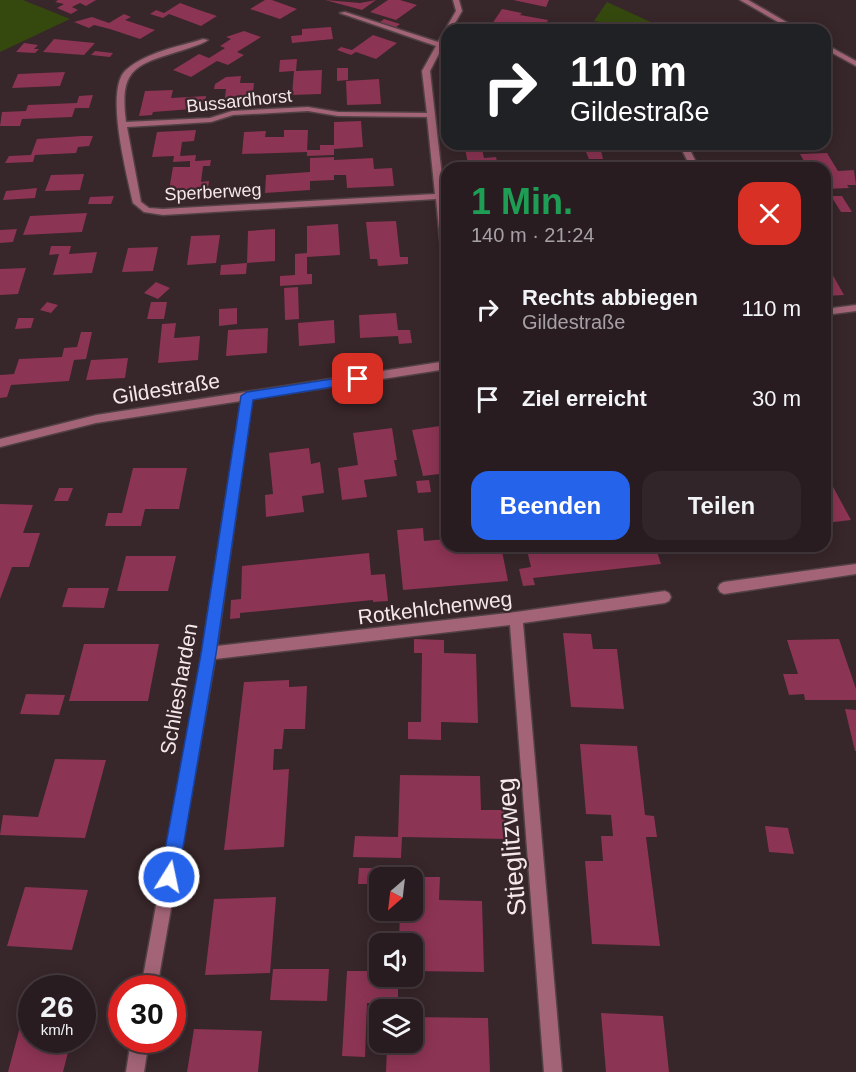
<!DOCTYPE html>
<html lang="de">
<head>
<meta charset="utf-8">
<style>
  :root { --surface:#291c20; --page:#312529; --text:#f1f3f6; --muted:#a5a1a5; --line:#453a3e; --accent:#2563eb }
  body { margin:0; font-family:Arial,sans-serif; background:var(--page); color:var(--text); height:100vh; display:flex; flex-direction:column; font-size:22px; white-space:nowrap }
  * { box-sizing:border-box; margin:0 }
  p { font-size:20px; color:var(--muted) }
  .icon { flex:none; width:33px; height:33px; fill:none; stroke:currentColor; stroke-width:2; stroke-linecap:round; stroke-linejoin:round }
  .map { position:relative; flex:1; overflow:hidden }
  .side { position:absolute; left:441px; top:162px; width:390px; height:390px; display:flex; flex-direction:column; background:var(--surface); border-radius:18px; box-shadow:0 3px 15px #0003,0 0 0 2px var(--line) }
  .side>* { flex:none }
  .guide { position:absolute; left:441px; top:24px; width:390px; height:126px; border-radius:18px; box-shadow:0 3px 15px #0003,0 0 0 2px var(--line); background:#202124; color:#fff; overflow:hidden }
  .needle { width:39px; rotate:208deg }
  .tools { position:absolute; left:369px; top:867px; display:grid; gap:12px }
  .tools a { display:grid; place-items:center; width:54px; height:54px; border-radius:12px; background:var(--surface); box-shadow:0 3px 15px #0003,0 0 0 2px var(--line); font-size:30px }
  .speed { position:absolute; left:18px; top:975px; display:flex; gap:12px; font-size:30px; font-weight:700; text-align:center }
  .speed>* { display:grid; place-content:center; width:78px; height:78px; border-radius:50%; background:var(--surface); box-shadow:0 3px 15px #0003,0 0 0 2px var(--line); line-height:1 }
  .speed small { font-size:15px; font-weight:400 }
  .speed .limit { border:9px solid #d22; background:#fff; color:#111 }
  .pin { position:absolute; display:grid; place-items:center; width:51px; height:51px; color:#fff; margin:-26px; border-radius:12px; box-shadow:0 3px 9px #0006 }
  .me { position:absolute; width:66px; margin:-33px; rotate:10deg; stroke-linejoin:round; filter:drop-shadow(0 0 4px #0008) }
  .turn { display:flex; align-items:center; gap:21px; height:126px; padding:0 30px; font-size:27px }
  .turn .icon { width:78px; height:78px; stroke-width:2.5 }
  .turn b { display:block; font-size:42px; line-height:51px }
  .round { display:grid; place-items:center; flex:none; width:63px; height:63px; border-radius:18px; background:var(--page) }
  .head { display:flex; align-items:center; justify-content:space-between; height:102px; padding:0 30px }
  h1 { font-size:36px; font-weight:600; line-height:45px; color:#1e9e55 }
  .cta { display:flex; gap:12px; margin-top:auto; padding:12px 30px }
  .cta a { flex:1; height:69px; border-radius:18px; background:var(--accent); color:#fff; font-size:24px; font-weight:600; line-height:69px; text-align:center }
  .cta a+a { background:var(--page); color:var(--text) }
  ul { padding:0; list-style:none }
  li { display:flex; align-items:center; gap:18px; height:90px; padding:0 30px }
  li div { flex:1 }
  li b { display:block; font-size:22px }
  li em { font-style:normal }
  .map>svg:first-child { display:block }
  .green { fill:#35490f }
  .building { fill:#8c3453 }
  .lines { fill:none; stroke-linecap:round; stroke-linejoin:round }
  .minor-casing { stroke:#514145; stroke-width:3 }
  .minor { fill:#a26476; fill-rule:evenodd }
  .route { fill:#2563eb; stroke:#184099; stroke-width:1.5 }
  .labels { text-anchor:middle; stroke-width:4.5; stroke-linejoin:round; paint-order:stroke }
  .far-street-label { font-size:18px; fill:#f4e8eb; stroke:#37262a }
  .street-label { font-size:21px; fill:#f4e8eb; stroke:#37262a }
  .near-street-label { font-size:26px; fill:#f4e8eb; stroke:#37262a }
</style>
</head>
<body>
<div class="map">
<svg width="856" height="1072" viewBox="0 0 856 1072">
  <rect width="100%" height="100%" fill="#37262a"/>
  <g class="green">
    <polygon points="0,0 23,0 70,19 0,52"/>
    <polygon points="607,2 664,28 646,30 594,21"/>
  </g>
  <g class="building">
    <polygon points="58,0 96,0 86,6 80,3 72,7 78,10 71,14 57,8 64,4 55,2"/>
    <polygon points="265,0 272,0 297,9 280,19 250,9"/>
    <polygon points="325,0 360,3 376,0 362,10"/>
    <polygon points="388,0 400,0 417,5 396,20 370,12"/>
    <polygon points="513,0 549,0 546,7"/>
    <polygon points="180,3 199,10 217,16 201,26 169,14 163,18 150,14 156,10 164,13"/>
    <polygon points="502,9 522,13 520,15 548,20 543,30 492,24"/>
    <polygon points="124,14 131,17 125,20 155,30 140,39 110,29 94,25 89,28 74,22 92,17 109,23"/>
    <polygon points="384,19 400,24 395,28 379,23"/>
    <polygon points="331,27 333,39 292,43 291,36 302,35 302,29"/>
    <polygon points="244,31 261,37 237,52 244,55 228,65 217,61 191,77 173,70 199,54 209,58 225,48 220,46 231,39 226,37"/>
    <polygon points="373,35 397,43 376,59 356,52 351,55 337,50 341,47 352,50"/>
    <polygon points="54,39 74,41 95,43 84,55 43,52"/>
    <polygon points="24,43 38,45 34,49 39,49 35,53 16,52"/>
    <polygon points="95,51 113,53 110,57 91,55"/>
    <polygon points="297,59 296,71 322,70 321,94 292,95 294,71 279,72 280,60"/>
    <polygon points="337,68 348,68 348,80 337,81"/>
    <polygon points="65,72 60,86 12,88 18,74"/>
    <polygon points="241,76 240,83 254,83 252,103 224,105 226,89 214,89 215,84 226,77"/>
    <polygon points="379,79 381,104 347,105 346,81"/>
    <polygon points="173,90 171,98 206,96 204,108 153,112 152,115 139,116 145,91"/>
    <polygon points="93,95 89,108 75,108 72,117 22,119 20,126 0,126 2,112 26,111 28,105 77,103 79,96"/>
    <polygon points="361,121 363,147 334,149 334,155 307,156 307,150 320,150 320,145 334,145 334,122"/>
    <polygon points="196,130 194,141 182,142 180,156 196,155 195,161 211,160 210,166 203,166 201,182 209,181 207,194 168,196 173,167 190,167 190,161 173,162 174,156 152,157 157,132"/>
    <polygon points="284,130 308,130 307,152 242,154 244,132 266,131 265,137 284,137"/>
    <polygon points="82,136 93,136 89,146 78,147 76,153 35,155 33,162 5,163 9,156 31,155 37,139"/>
    <polygon points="477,144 502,144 502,148 482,149 484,158 496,157 498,166 509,165 509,168 469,168 465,149 478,149"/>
    <polygon points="611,144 643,144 645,148 613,149"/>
    <polygon points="601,151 603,159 589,159 586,152"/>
    <polygon points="827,153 838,171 854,170 856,185 847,185 849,188 825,189 825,168 808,168 800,154"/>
    <polygon points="334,157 334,160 373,158 374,169 392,168 394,186 347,188 346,175 334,175 334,180 310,181 310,190 265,193 266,175 310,172 310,158"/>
    <polygon points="758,162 761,168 720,168 718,164"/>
    <polygon points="84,174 80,190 45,191 51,175"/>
    <polygon points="37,188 35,198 3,200 6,191"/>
    <polygon points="114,196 111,204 88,204 90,197"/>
    <polygon points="831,196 842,196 852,212 841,212"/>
    <polygon points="87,213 82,232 23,235 30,216"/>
    <polygon points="396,221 400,257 408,257 408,264 378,266 377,259 370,259 366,222"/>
    <polygon points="338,224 340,255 307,257 307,274 312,274 312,284 280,286 280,276 295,275 295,254 307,253 307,226"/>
    <polygon points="17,229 13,242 0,243 0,230"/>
    <polygon points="275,229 275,261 247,263 248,231"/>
    <polygon points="220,235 216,263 187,265 191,236"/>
    <polygon points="51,246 71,246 69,254 97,252 92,273 53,275 59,254 49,255"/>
    <polygon points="158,247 153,271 122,272 128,248"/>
    <polygon points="247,263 246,274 220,275 221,265"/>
    <polygon points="26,268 18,294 0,295 0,269"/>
    <polygon points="830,270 844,295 825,296 825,271"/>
    <polygon points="156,282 170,288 158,299 144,293"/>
    <polygon points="298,287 299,319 285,320 284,288"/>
    <polygon points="47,302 58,305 51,313 40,310"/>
    <polygon points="151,302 167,302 164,319 147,319"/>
    <polygon points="237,308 237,324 219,326 219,309"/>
    <polygon points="396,313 398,330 410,330 412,343 399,344 398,336 360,338 359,315"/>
    <polygon points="18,318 34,318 31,328 15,329"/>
    <polygon points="334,320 335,343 299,346 298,323"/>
    <polygon points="176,323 174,338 200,336 198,360 158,363 162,324"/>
    <polygon points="268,328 267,353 226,356 228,330"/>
    <polygon points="81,332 92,332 86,359 74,360 69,381 11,385 7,397 0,398 0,375 14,374 19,359 62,357 64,348 77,347"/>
    <polygon points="128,358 125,378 86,380 91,360"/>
    <polygon points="447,425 447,473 423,476 412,430"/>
    <polygon points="392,428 397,460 394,460 397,476 364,480 367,497 342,500 338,468 358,465 353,433"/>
    <polygon points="309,448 311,464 320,462 324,493 302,496 304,512 266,517 265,495 273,494 269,453"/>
    <polygon points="133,468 187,468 179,509 145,509 141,526 105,526 108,513 122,513"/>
    <polygon points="825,472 851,520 825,523"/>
    <polygon points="429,480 431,492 418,493 416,481"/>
    <polygon points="59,488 73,488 68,501 54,501"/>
    <polygon points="0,504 33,505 23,533 40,533 29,567 12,567 0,599"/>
    <polygon points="423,528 424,541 447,539 447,546 501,546 508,581 403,590 397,530"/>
    <polygon points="526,546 655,546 661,564 533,578 535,585 523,586 519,569 531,567"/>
    <polygon points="369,553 371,575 385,574 388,601 373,602 373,600 240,613 240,618 230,619 231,600 241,599 242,566"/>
    <polygon points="126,556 176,556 168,591 117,591"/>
    <polygon points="68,588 109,588 104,608 62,607"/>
    <polygon points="563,633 591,634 593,649 617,649 624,709 571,707"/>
    <polygon points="414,639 444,640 444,653 476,654 478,723 441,722 441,740 408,739 408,722 421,722 422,653 414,653"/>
    <polygon points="839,639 856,689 856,700 805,700 804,694 789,695 783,674 798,674 787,640"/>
    <polygon points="84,644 159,644 148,701 69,701"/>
    <polygon points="289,680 289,687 307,686 305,729 284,729 282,749 274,749 273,770 289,769 284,847 224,850 244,682"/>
    <polygon points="26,694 65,695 59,715 20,714"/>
    <polygon points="845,709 856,710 856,751 855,751"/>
    <polygon points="580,744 637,746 645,815 654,816 657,837 646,837 660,946 592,944 585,861 603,861 601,836 613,836 611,815 586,814"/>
    <polygon points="55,759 106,760 85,838 0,835 3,815 38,817"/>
    <polygon points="400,775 480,776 481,810 504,810 506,839 402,837 401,858 353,857 355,836 398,837"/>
    <polygon points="765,826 788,828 794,854 769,852"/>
    <polygon points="359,868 380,868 380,884 358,884"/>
    <polygon points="412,877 440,877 439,900 482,901 484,972 412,971 412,944 399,944 400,910 412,910"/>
    <polygon points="25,887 88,890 72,950 7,946"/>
    <polygon points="276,897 270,973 205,975 214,899"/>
    <polygon points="273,969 329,969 327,1001 270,1000"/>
    <polygon points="347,971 380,971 380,976 398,976 398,1003 367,1003 365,1057 342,1056"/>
    <polygon points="601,1013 663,1016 669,1072 606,1072"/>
    <polygon points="412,1017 488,1018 490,1072 386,1072 387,1047 409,1047 409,1042 412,1042"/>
    <polygon points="21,1023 32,1023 32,1040 71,1040 63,1072 8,1072"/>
    <polygon points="194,1029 262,1031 258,1072 187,1072"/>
  </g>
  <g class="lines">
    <g class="minor-casing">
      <g id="minor">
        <path d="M453,0H459L462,11L451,30H447V38L430,71L447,220V263L442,260L436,199L163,215L144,212L133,203C127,175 104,89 126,70C146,52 178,47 203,39L208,40C201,45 191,47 183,50C135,65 119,68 126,122L210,118L232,111L308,107L338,112L427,113L422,71L436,46L340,13L345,12L438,42L456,11ZM308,111L338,116L427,117L435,194L163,209L149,208L141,202L127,127L211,122L233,115Z"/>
        <polygon points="740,0 748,0 800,30 792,30"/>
        <polygon points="825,44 856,61 856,66 825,49"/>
        <polygon points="679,144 687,144 699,168 691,168"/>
        <polygon points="856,305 856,311 825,315 825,309"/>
        <polygon points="447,361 447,369 252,399 217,646 516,612 665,591 669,593 671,597 669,601 665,603 523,623 562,1072 544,1072 510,625 215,659 157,988 141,988 202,653 241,401 96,423 0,447 0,439 96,415"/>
        <polygon points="856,564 856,574 724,594 720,592 718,588 720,584 724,582"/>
        <polygon points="131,1040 149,1040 144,1072 126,1072"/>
      </g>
    </g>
    <use href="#minor" class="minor"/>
  </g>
  <polygon class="route" points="358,375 364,379 363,382 253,400 216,654 178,877 175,883 169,886 163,883 160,877 201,654 241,396 247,392"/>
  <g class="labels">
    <g class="far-street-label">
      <text transform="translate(239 101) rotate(-6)" y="6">Bussardhorst</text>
      <text transform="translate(213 192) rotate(-3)" y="6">Sperberweg</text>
    </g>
    <g class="street-label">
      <text transform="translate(166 389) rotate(-9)" y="7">Gildestraße</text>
      <text transform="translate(435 608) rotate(-7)" y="7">Rotkehlchenweg</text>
      <text transform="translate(179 689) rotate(-80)" y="7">Schliesharden</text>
    </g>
    <g class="near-street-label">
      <text transform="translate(511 847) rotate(-95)" y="9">Stieglitzweg</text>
    </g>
  </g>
</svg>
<div class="tools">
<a><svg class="needle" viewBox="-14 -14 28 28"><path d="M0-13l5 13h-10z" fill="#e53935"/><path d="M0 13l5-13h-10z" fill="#a5a1a5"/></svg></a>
<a><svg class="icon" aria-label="sound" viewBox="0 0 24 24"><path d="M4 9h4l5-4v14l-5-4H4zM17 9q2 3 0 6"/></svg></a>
<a><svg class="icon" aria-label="layers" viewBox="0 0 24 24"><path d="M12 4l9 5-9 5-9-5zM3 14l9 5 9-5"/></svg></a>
</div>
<div class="speed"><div>26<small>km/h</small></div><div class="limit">30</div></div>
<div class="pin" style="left:358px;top:379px;background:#d93025"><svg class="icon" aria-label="arrive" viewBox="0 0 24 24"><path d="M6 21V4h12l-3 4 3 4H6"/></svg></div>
<svg class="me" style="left:169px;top:877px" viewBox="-20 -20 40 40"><circle r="17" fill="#2563eb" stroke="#fff" stroke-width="3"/><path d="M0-11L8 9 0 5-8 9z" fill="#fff"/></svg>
<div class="guide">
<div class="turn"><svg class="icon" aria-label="right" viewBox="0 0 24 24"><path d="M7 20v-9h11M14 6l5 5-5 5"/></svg><div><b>110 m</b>Gildestraße</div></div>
</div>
<section class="side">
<div class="head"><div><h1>1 Min.</h1><p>140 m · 21:24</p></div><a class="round" style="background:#d93025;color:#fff"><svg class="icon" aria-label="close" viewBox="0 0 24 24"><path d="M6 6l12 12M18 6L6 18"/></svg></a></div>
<ul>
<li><svg class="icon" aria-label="right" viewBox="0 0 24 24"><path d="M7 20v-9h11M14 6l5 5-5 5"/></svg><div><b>Rechts abbiegen</b><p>Gildestraße</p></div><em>110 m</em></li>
<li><svg class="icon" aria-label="arrive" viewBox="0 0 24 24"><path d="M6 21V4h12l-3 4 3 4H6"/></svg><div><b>Ziel erreicht</b></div><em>30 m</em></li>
</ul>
<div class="cta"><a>Beenden</a><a>Teilen</a></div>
</section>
</div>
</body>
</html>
